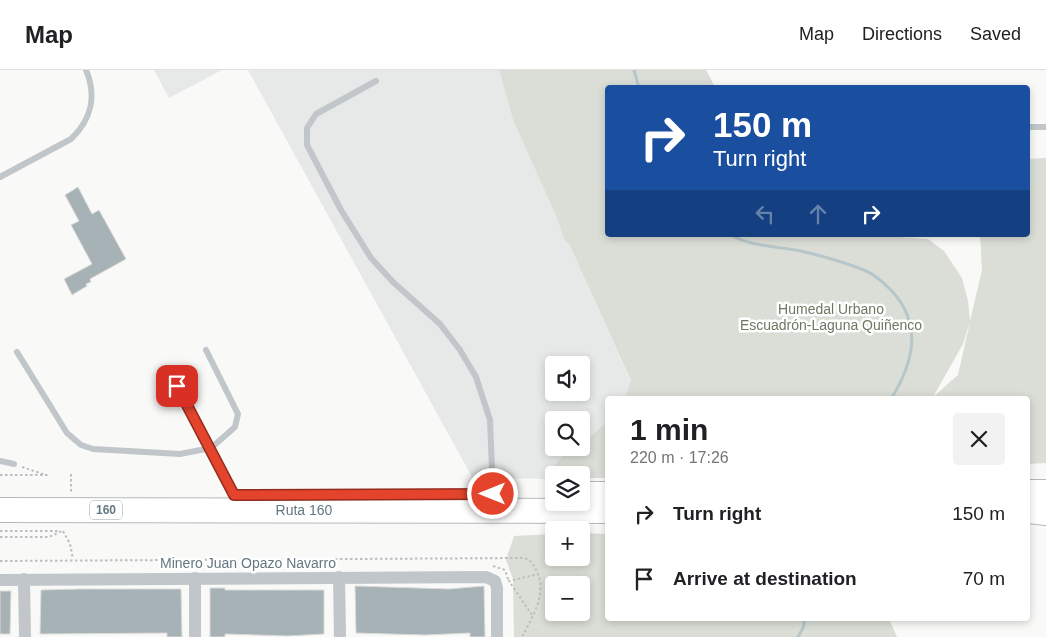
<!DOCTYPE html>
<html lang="en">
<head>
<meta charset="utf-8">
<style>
  :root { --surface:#fff; --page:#f2f2f2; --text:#202124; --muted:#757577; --line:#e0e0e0 }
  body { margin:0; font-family:Helvetica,sans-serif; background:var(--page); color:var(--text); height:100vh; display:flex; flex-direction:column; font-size:19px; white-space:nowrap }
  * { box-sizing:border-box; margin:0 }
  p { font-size:16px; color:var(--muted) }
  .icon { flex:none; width:28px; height:28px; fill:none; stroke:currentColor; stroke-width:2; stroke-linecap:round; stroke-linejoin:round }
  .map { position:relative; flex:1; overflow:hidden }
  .sheet { position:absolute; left:605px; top:326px; width:425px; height:225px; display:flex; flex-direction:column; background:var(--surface); border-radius:5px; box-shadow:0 2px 8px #0003 }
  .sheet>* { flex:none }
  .banner { position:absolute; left:605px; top:15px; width:425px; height:152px; border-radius:5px; box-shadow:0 2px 8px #0003; background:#1a4fa0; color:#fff; overflow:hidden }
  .fabs { position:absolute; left:545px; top:286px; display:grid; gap:10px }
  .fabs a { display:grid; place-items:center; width:45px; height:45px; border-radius:5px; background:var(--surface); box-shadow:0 2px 8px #0003; font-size:25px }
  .pin { position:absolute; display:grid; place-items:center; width:42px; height:42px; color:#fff; margin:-21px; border-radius:10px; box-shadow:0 2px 8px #0006 }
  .me { position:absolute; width:55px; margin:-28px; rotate:270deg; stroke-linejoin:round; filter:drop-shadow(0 0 4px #0008) }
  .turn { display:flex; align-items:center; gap:18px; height:105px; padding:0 25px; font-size:22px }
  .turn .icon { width:65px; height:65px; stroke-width:2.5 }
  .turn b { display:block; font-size:35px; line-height:42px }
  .lanes { display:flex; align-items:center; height:48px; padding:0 25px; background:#0003; justify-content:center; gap:25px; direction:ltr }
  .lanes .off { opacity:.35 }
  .round { display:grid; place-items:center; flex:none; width:52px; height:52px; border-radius:5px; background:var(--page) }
  .overview { display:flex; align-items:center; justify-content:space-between; height:85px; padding:0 25px }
  h1 { font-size:30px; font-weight:800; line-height:38px }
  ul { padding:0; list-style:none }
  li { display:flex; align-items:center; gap:15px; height:65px; padding:0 25px }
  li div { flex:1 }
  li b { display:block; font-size:19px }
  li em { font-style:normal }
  header { display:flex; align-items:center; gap:30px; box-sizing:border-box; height:70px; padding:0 25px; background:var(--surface); border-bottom:1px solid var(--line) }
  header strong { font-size:24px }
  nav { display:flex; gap:28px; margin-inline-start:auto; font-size:18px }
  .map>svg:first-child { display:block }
  .built { fill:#e7e9e8; fill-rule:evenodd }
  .green { fill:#daded6; fill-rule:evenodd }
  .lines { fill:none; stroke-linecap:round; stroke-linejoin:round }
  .stream { stroke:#b7c6c8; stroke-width:3 }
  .building { fill:#a7b2b6; stroke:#dbdbd9 }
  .motorway-casing { stroke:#b3b9bc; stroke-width:26 }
  .path { stroke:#babfc1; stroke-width:2; stroke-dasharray:2.5 2.5; stroke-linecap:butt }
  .service { stroke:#c0c6c9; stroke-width:6 }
  .minor { stroke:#c0c6c9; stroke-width:12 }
  .motorway { stroke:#fff; stroke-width:24 }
  .route-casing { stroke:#942c1d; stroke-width:12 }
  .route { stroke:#e4442c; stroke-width:9 }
  .labels { text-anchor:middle; stroke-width:5; stroke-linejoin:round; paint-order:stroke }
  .shield { fill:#fff; stroke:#92a0a8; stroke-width:1 }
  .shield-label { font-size:12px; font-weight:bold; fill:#647882 }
  .park-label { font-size:14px; fill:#697a63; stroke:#fff }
  .street-label { font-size:14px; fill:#647882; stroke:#fff }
</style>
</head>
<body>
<header>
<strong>Map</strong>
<nav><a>Map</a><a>Directions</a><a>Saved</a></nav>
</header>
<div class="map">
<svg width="1046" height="567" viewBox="0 0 1046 567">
  <rect width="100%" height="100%" fill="#f9f9f7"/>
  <g class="built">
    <polygon points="154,0 222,0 169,28"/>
    <path d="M248,0H499L513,50L631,312L624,329H608L607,352L592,365L581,369V350H554V378H568L544,409L472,407ZM554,295H581V322H554Z"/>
  </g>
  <g class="green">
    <path d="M499,0H706L715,17L608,18V165H869L928,169L944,181L962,208L968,231L970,251L982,200L980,165H1028V89L1046,88V393L1028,394V329H624L631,311L569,174L565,171L557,148L513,50ZM970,252L958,305L933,327L963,274Z"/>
    <polygon points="607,352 607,408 581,408 581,405 554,405 554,409 544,409 568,378 581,378 581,369 592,365"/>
    <path d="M581,463L607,464L608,549H889L897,567H514L513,509L506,490L514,466L554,464V488H581ZM554,515H581V542H554Z"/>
  </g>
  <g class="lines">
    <g class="stream">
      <polyline points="634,0 639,18"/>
      <path d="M731,165C752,177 778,176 801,181C822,186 844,192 864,200C874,204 883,212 891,220C923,254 914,292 891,329"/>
      <polyline points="798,567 803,558 805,549"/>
    </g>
  </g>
  <g class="building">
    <polygon points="78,117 92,144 99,140 126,189 90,209 91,212 86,214 87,216 72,225 64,209 92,194 71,155 79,151 65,125"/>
    <polygon points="355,516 449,519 484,516 485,567 470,567 470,563 425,565 356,563"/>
    <polygon points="210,518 225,518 225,520 324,520 324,564 288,566 225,564 225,567 210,567"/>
    <polygon points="80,519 181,519 182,567 167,567 167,563 40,564 41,520"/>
    <polygon points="0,521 11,521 10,564 0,564"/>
  </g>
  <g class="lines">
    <g class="motorway-casing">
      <g id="motorway">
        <polyline points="1028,422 1046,422"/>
        <polyline points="581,424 608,424"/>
        <polyline points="0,440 608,441"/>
        <polyline points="1028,441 1046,443"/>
      </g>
    </g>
    <g class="path">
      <polyline points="22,397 46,405"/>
      <polyline points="71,404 71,422"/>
      <polyline points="0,405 49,405"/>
      <polyline points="0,461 60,461"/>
      <polyline points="63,461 70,474 73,489"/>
      <polyline points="0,467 49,467 62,461"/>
      <path d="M0,491L524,488C530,490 532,492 535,498C549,521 533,546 522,567"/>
      <polyline points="493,496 505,500 509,512"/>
      <polyline points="532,545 509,511 539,504"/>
    </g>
    <g class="service">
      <polyline points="376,11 316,44 307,58 307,75 341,140 371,188 393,212 440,254 460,280 476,307 490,350 493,424"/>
      <polyline points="1028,57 1046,57"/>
      <path d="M0,107L71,69C91,50 97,26 86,0"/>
      <polyline points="17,282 67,363 81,375 93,379 180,384 211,378 235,357 238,344 206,280"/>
      <polyline points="177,316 234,425"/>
      <polyline points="0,391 14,394"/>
    </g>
    <g class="minor">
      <polyline points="339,507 340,567"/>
      <polyline points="195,508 195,567"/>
      <polyline points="24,509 25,567"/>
      <polyline points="0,510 486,507 495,511 497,518 497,567"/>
    </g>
    <use href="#motorway" class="motorway"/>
  </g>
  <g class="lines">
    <g class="route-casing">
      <polyline id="route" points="177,316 234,425 493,424"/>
    </g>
    <use href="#route" class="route"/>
  </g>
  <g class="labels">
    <rect class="shield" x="90" y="430.5" width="32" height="19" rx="4"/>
    <g class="shield-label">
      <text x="106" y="444">160</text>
    </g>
    <g class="park-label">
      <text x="831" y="244">Humedal Urbano<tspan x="831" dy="16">Escuadrón-Laguna Quiñenco</tspan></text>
    </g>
    <g class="street-label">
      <text x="304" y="445">Ruta 160</text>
      <text x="248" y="498">Minero Juan Opazo Navarro</text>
    </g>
  </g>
</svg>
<div class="fabs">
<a><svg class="icon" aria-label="sound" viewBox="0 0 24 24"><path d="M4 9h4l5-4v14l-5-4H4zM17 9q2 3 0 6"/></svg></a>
<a><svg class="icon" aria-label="search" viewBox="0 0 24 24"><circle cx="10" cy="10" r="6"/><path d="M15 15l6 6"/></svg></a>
<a><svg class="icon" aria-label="layers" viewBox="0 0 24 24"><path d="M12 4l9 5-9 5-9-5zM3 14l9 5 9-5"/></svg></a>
<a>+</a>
<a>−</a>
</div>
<div class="pin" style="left:177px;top:316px;background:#d93025"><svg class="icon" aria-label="arrive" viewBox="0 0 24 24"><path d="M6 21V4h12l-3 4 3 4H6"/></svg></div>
<svg class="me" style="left:493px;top:424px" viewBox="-20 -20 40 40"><circle r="17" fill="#e4442c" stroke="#fff" stroke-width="3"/><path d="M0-11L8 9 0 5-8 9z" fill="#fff"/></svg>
<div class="banner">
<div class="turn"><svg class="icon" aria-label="right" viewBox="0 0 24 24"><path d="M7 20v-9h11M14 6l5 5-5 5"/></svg><div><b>150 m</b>Turn right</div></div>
<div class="lanes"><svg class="icon off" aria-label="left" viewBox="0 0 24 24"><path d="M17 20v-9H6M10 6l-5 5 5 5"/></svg><svg class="icon off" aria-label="ahead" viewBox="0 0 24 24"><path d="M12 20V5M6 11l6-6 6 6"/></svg><svg class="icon" aria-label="right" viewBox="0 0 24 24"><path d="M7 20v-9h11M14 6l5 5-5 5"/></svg></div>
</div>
<section class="sheet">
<div class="overview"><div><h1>1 min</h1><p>220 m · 17:26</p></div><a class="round"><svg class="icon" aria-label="close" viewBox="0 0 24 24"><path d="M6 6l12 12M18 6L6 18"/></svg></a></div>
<ul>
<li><svg class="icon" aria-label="right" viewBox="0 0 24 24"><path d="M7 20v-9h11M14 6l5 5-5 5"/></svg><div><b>Turn right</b></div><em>150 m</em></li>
<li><svg class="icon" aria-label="arrive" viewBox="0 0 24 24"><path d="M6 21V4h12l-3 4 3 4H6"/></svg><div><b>Arrive at destination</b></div><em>70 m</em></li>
</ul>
</section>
</div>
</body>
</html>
